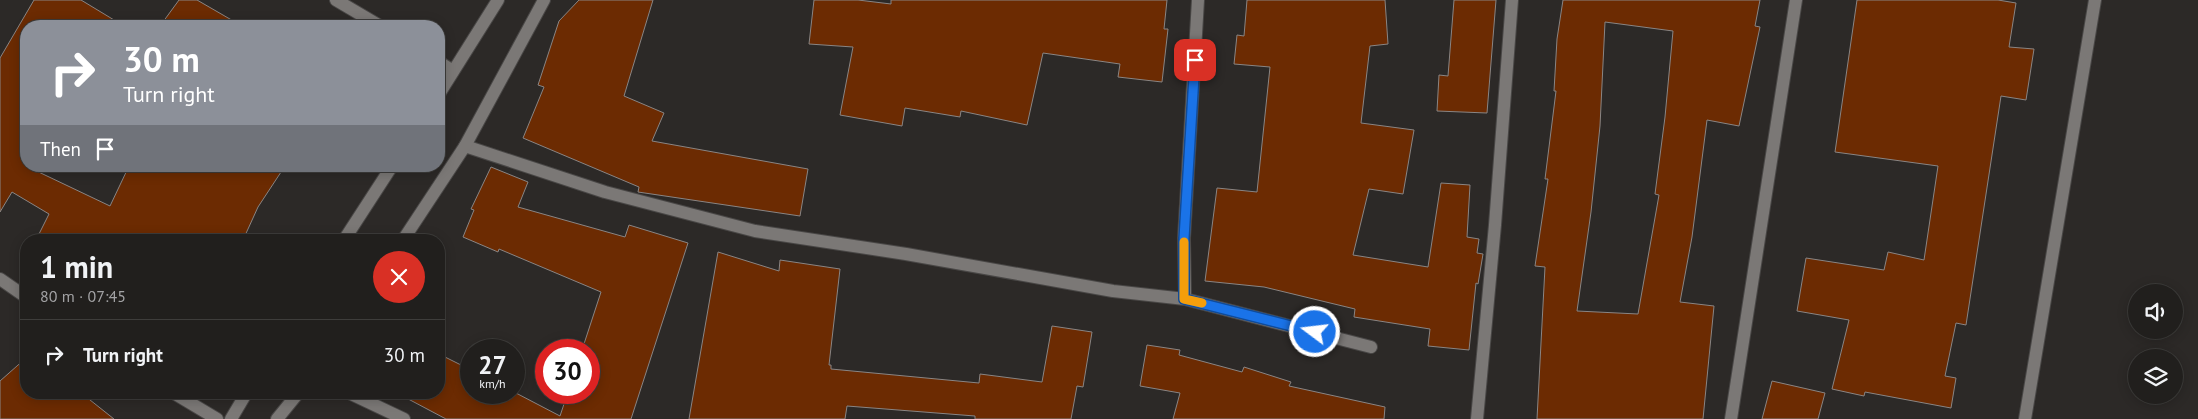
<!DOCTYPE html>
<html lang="en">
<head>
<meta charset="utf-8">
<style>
  :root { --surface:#211f1d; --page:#2d2c2a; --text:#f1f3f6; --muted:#a2a2a4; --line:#3e3d3b }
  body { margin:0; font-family:"PT Sans",sans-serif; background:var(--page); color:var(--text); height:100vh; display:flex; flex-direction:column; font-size:19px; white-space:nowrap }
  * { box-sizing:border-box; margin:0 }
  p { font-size:16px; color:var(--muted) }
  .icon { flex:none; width:28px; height:28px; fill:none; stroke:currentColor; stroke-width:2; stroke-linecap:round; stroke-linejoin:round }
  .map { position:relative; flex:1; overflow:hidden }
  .details { position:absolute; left:20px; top:234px; width:425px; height:165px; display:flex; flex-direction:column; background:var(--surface); border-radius:20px; box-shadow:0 2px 12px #0003,0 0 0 1px var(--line) }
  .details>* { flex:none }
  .banner { position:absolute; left:20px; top:20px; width:425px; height:152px; border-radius:20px; box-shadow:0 2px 12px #0003,0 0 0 1px var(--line); background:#8c9099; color:#fff; overflow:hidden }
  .fabs { position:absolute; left:2128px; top:284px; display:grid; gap:10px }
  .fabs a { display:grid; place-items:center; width:55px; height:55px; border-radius:50%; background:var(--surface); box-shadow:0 2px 12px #0003,0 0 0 1px var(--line); font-size:25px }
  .speed { position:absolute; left:460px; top:339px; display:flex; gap:10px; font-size:25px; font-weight:700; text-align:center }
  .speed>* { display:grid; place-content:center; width:65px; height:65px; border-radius:50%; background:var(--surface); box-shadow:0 2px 12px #0003,0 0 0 1px var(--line); line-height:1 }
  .speed small { font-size:12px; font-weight:400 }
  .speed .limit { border:8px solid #d22; background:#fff; color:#111 }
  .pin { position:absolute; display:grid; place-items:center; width:42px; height:42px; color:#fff; margin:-21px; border-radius:10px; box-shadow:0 2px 8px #0006 }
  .me { position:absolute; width:55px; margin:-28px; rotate:285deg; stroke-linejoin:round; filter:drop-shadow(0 0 4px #0008) }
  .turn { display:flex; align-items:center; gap:18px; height:105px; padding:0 20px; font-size:22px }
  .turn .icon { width:65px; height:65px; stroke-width:2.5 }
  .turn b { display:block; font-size:35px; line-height:42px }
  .then { display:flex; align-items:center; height:48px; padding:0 20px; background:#0003; gap:10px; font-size:19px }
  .round { display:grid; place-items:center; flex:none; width:52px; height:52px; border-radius:26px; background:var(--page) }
  .headline { display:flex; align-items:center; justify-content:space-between; height:85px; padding:0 20px }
  h1 { font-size:30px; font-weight:800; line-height:38px }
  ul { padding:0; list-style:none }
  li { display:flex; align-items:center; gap:15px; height:70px; padding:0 20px; border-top:1px solid var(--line) }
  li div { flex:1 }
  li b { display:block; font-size:19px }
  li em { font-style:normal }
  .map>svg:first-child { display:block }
  .building { fill:#6c2b02; stroke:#898584; fill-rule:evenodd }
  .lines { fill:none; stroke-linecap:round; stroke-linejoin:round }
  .service-casing { stroke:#494746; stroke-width:14 }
  .minor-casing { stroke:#494746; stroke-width:14 }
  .secondary-casing { stroke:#494746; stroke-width:14 }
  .service { stroke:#7b7876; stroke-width:12 }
  .minor { stroke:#7b7876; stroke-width:12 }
  .secondary { stroke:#7b7876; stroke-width:12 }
  .route-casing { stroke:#114b97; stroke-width:12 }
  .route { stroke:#1a73e8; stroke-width:9 }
  .slow { stroke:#f59e0b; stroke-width:9 }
</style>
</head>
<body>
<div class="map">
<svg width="2198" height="419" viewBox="0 0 2198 419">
  <rect width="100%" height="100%" fill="#2c2927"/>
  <g class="building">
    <polygon points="34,0 81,0 124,26 26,26 26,166 110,206 129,166 285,166 258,207 243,240 36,240 49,214 12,192 0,212 0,58"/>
    <polygon points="179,0 197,0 242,26 160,26"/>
    <polygon points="579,0 653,0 624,96 664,113 652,141 808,169 800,216 638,192 639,187 523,138 544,87 538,85 559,21"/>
    <polygon points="814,0 858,0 891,4 891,0 1167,0 1164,29 1168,29 1162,82 1118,77 1120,64 1043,53 1027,125 961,111 960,117 905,108 902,126 840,115 853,47 809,44"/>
    <polygon points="1247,0 1385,0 1388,44 1370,46 1361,123 1414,130 1403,194 1369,189 1353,255 1428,267 1441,183 1470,185 1467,237 1479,239 1477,253 1483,254 1478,284 1476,283 1469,350 1428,346 1430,329 1354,317 1355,309 1264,287 1205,281 1217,188 1257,192 1270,67 1234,64 1237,35 1244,36"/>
    <polygon points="1454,0 1496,0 1487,113 1437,111 1439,75 1448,76"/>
    <path d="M1563,0H1760L1755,26L1760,27L1739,126L1707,120L1692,237L1680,302L1714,306L1703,419H1537L1545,267L1535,266L1548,179H1545L1556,91H1554L1557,39ZM1605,22L1673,31L1665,117L1655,194L1659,195L1638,314L1577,311L1591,212L1600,126Z"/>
    <polygon points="1857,0 1998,0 2016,3 2009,47 2034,49 2026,100 2001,96 1966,325 1956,323 1945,376 1956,378 1951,408 1865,392 1864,396 1832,389 1849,320 1797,311 1806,258 1884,270 1888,252 1924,260 1938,166 1835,152"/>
    <polygon points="491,167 528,182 518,207 625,237 629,225 688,243 631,419 446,419 395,392 439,392 439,354 471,370 471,392 514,392 560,416 568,392 589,392 589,350 582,350 601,292 499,249 498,252 463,237 474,210 471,209"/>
    <polygon points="718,252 779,271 780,260 840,269 829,365 831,365 831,369 979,383 980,374 1042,382 1052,326 1092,332 1083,387 1077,386 1071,419 975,419 975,416 847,406 845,419 689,419"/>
    <polygon points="1147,345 1180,350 1179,355 1242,372 1244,367 1291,382 1289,386 1385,407 1384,419 1173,419 1180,393 1140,386"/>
    <polygon points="26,358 26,392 80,392 114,419 0,419 0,381"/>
    <polygon points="1772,381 1825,393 1818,419 1762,419"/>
  </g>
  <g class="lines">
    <g class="service-casing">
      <g id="service">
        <polyline points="336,0 380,26"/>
        <polyline points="439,62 453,71"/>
      </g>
    </g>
    <g class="minor-casing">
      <g id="minor">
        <polyline points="465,146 605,192 755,231 906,254 1113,291 1185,299 1184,238 1198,0"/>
        <polyline points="0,279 26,297"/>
        <polyline points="1185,299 1371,347"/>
        <polyline points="172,392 217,419"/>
        <polyline points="347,392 404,419"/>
        <polyline points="1477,419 1495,225 1512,0"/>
        <polyline points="1731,419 1796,0"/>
        <polyline points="2025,419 2095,0"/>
      </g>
    </g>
    <g class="secondary-casing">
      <g id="secondary">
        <polyline points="439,94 498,0"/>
        <polyline points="344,240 392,166"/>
        <polyline points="403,240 465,146 544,0"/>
        <polyline points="231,419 247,392"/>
        <polyline points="277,419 299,392"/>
      </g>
    </g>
    <use href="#service" class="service"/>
    <use href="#minor" class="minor"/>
    <use href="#secondary" class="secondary"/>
  </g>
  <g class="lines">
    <g class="route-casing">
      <polyline id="route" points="1195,60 1184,238 1184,299 1315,332"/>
    </g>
    <use href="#route" class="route"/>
    <polyline class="slow" points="1184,242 1184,299 1202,303"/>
  </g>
</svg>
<div class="fabs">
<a><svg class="icon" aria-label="sound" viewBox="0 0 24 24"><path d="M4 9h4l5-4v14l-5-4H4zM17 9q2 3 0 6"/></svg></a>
<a><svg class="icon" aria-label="layers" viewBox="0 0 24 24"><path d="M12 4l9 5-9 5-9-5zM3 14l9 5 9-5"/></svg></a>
</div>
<div class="speed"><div>27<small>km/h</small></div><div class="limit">30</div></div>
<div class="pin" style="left:1195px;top:60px;background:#d93025"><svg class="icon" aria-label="arrive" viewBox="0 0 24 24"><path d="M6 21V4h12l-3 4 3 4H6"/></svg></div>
<svg class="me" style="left:1315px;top:332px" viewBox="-20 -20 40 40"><circle r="17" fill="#1a73e8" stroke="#fff" stroke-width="3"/><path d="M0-11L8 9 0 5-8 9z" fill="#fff"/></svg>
<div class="banner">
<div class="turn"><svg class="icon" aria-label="right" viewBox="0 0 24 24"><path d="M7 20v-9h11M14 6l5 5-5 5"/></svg><div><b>30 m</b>Turn right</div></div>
<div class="then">Then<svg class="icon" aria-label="arrive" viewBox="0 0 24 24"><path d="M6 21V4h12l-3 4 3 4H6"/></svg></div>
</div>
<section class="details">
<div class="headline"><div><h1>1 min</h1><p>80 m · 07:45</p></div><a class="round" style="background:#d93025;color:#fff"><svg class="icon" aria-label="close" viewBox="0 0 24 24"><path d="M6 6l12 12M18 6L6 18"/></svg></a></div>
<ul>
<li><svg class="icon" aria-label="right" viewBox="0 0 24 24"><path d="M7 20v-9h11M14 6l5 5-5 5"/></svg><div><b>Turn right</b></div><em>30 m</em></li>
</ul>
</section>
</div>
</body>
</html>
